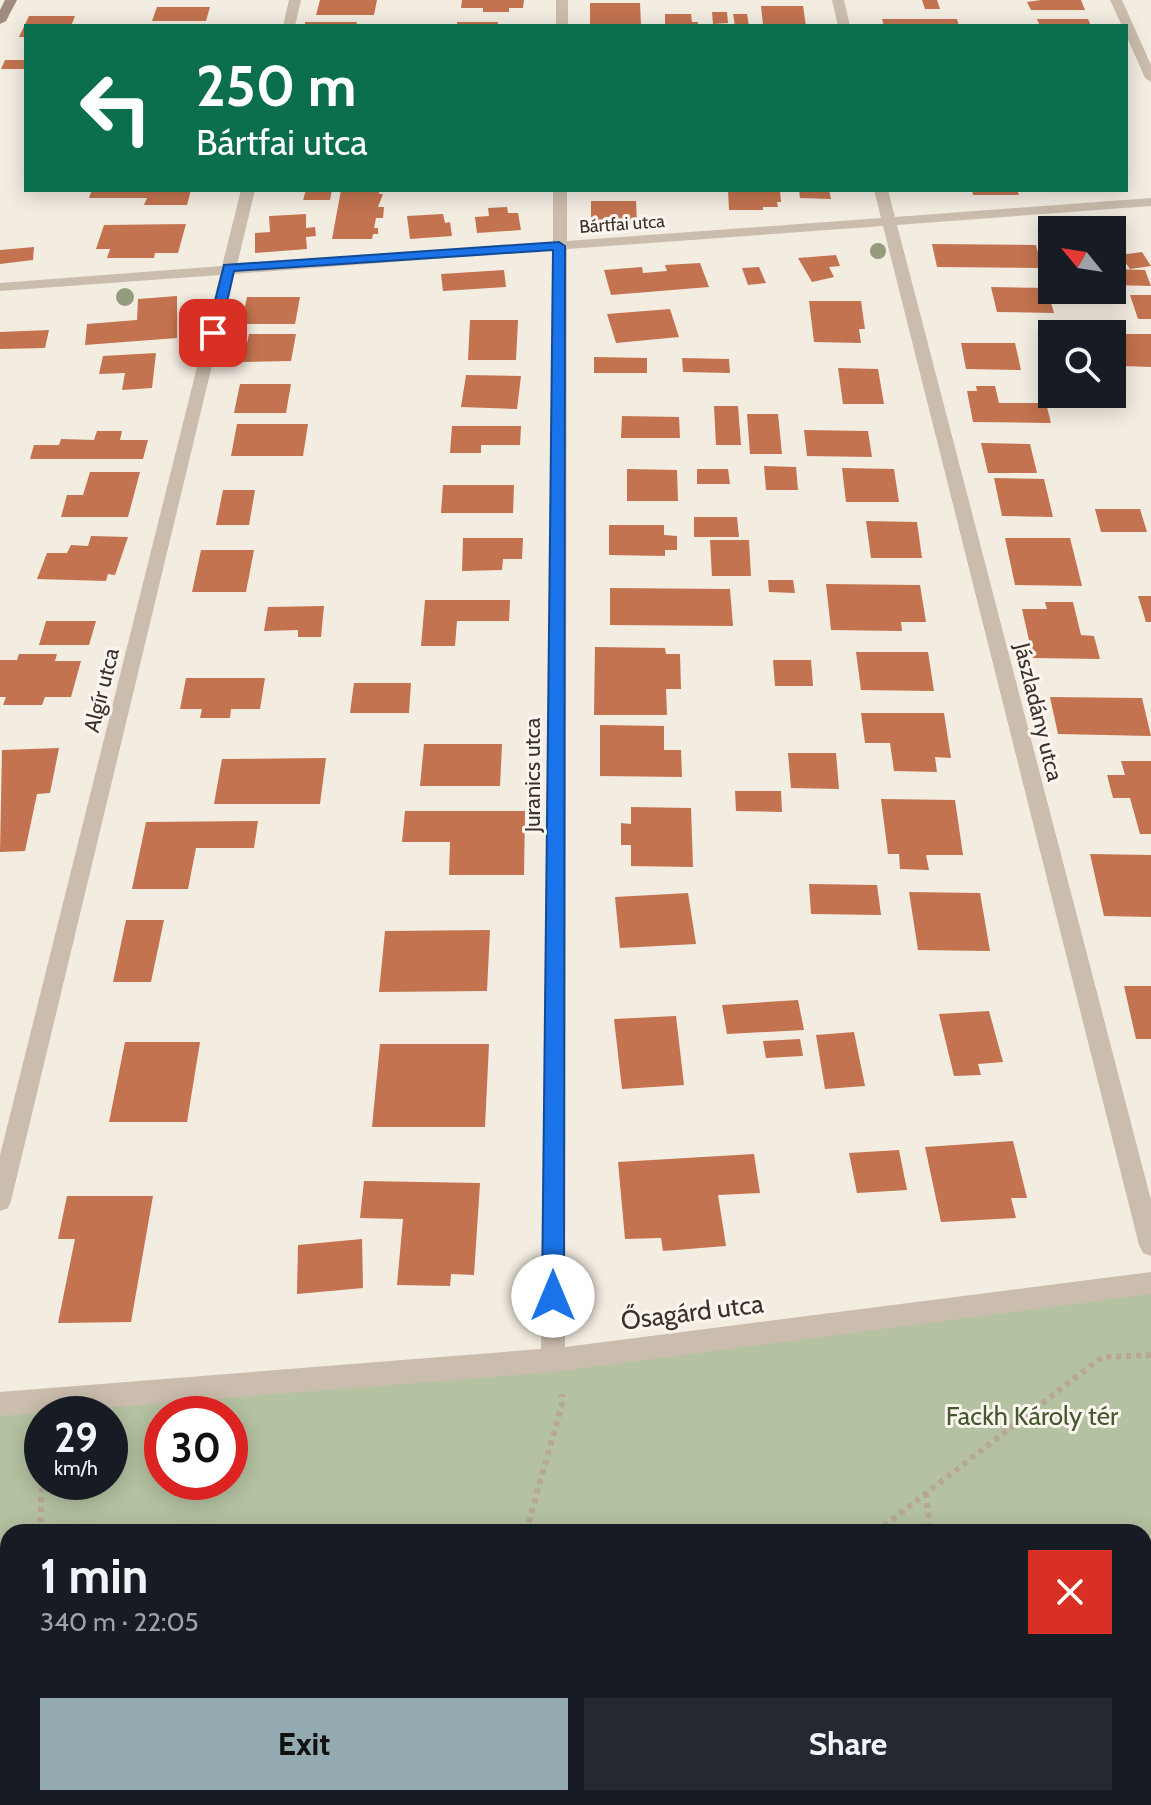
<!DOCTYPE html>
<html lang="en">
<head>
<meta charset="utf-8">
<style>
  :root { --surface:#171b24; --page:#242831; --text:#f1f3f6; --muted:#9ea1a6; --accent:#93abb0 }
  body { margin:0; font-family:Cabin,sans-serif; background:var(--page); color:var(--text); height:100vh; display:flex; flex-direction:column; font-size:30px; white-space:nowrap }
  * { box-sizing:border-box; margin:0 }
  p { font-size:26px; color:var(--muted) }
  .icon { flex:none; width:44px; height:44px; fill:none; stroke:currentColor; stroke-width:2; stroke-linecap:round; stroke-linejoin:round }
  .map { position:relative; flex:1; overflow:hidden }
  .sheet { position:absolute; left:0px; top:1524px; width:1152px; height:282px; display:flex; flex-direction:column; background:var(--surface); border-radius:24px 24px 0 0; box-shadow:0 4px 20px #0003 }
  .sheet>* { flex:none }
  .top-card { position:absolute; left:24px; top:24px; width:1104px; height:168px; border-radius:0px; box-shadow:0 4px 20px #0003; background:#0b6e4f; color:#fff; overflow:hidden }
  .needle { width:52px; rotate:300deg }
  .fabs { position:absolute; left:1038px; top:216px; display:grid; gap:16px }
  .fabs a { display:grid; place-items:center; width:88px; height:88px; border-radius:0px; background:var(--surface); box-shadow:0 4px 20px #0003; font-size:40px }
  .speed { position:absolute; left:24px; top:1396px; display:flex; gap:16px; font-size:40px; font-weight:700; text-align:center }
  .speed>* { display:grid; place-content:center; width:104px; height:104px; border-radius:50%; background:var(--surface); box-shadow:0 4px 20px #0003; line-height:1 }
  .speed small { font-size:20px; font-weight:400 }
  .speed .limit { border:12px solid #d22; background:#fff; color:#111 }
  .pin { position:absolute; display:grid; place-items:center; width:68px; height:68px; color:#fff; margin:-34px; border-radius:16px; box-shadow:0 4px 12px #0006 }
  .me { position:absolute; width:88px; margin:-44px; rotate:0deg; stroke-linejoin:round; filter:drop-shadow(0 0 6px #0008) }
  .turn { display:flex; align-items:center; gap:28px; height:168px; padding:0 40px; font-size:36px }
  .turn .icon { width:104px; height:104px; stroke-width:2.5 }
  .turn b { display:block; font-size:56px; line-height:68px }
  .round { display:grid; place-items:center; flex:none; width:84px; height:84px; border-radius:0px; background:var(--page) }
  .headline { display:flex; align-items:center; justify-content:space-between; height:136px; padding:0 40px }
  h1 { font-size:48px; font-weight:700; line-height:60px }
  .button { display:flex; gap:16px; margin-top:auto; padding:16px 40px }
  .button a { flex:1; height:92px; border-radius:0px; background:var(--accent); color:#111; font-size:32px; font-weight:700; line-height:92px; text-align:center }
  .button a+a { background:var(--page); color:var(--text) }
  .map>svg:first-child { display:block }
  .green { fill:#b5c2a1; fill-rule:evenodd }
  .building { fill:#c3734f }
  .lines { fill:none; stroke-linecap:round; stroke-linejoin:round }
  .path { stroke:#b7a797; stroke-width:6; stroke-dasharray:5 5; stroke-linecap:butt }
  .street { fill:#cbbdad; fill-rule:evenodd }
  .secondary { fill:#9f8c7e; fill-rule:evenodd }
  .tree { fill:#949b7f }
  .route { fill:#1a73e8; stroke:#114b97; stroke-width:2 }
  .labels { text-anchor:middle; stroke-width:6; stroke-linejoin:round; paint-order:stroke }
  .far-street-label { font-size:18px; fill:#3a312b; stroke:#faf5ee }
  .street-label { font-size:22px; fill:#3a312b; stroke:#faf5ee }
  .near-street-label { font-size:26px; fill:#3a312b; stroke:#faf5ee }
  .near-park-label { font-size:26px; fill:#46582f; stroke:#faf5ee }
</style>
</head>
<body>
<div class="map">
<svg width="1151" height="1805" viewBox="0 0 1151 1805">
  <rect width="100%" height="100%" fill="#f3ece1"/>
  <path class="green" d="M1151,1283V1805H0V1404L553,1360ZM42,1414H110V1482H42ZM162,1414H230V1482H162ZM8,1532H1144V1798H8Z"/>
  <g class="building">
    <polygon points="320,0 377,0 374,15 316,15"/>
    <polygon points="462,0 524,0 523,8 509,8 509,12 483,12 483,8 461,8"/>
    <polygon points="922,0 937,0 940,9 925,9"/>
    <polygon points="1041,0 1081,0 1085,10 1031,10 1027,2"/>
    <polygon points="590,3 640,3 641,25 590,25"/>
    <polygon points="761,6 803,6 806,26 763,25"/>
    <polygon points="157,7 210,7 206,21 152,21"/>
    <polygon points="712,12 727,12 728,23 713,24"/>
    <polygon points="665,14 691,14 692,22 698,22 698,26 665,26"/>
    <polygon points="733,14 747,14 749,26 735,26"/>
    <polygon points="29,16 75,16 71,26 26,26 26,37 19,37"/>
    <polygon points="882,19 957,19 959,26 884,26"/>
    <polygon points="1037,19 1088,19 1091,26 1040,26"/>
    <polygon points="305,22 357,22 356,26 305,26"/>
    <rect x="457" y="22" width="41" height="4"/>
    <polygon points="5,60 26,60 26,69 1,69"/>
    <polygon points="92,190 191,190 187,205 144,205 147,198 89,198"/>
    <polygon points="306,190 332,190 330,200 303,200"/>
    <polygon points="341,190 380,190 379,194 383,194 378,207 384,207 383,218 376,218 374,228 378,228 378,234 373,234 372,239 332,239"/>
    <polygon points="728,190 780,190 781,202 777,202 778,207 763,207 763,210 729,210"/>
    <polygon points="799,190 829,190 831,199 800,198"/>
    <polygon points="972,190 1017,190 1019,195 973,195"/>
    <polygon points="591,201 636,201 637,225 591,225"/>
    <polygon points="507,207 508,213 518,213 521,230 477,233 475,217 489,216 488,208"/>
    <polygon points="306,214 306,228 315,227 316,236 306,237 307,249 255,253 255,233 270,232 269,216"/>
    <polygon points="443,214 445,223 450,222 452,236 410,239 407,216"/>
    <polygon points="186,224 178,253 155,253 154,258 107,258 110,249 96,249 104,225"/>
    <polygon points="932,244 1036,245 1042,268 937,267"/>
    <polygon points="34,247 33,260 0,264 0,250"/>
    <polygon points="1142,252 1151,266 1130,269 1120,255"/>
    <polygon points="836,255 840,266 829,267 834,277 812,282 798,258"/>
    <polygon points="700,263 709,287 611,295 604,270 642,267 643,273 667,271 665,265"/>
    <polygon points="759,267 766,283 748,285 742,268"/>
    <polygon points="1112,269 1145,270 1151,286 1112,285"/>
    <polygon points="504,270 506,287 443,291 441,274"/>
    <polygon points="991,287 1047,288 1054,313 997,312"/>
    <polygon points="1130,295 1151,295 1151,319 1138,319"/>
    <polygon points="177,296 177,338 85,345 87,324 137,320 138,299"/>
    <polygon points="247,297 300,297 295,324 241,324"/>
    <polygon points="809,301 861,301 865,329 859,329 861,343 814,342"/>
    <polygon points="670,309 679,337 616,343 607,314"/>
    <polygon points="470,320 518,320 516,360 468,360"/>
    <polygon points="49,330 45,348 0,349 0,332"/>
    <polygon points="249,334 296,334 291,361 243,362"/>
    <polygon points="1112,334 1151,334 1151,367 1122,366"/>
    <polygon points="961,343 1015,343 1021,370 966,369"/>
    <polygon points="156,353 152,388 122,390 125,373 99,374 103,356"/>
    <polygon points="594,357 647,358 647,373 594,373"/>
    <polygon points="682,358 729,359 730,373 683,372"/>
    <polygon points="838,368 878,369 884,404 843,404"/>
    <polygon points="466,375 521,376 517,409 461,407"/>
    <polygon points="240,384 291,384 286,413 234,413"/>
    <polygon points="976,386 995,386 999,403 1046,403 1051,423 973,422 967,391 977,391"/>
    <polygon points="714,406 738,406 741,445 716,445"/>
    <polygon points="747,414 778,414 782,454 750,454"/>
    <polygon points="622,416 679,417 680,438 621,438"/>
    <polygon points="237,424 308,424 303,456 231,456"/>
    <polygon points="452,426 521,426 520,445 481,445 481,453 450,453"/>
    <polygon points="804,430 868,431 872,457 807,456"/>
    <polygon points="97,431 122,431 120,440 148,440 143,459 30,459 34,445 59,445 61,439 94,440"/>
    <polygon points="981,443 1030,444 1037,473 988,473"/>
    <polygon points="764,466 796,467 798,490 766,490"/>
    <polygon points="842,468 894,469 899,502 846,502"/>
    <polygon points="627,469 677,470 678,501 627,501"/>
    <polygon points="697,469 728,469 730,484 697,484"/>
    <polygon points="90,472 140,472 128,517 61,517 67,495 83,495"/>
    <polygon points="994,478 1044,479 1053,517 1002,516"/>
    <polygon points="443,485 514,485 513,513 441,513"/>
    <polygon points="223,490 255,490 249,525 216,525"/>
    <polygon points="1095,509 1140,509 1147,532 1101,532"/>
    <polygon points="694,517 737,517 739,537 694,537"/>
    <polygon points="866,521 917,522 922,558 871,558"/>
    <polygon points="609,525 664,525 664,535 677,536 677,550 665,550 665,556 609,555"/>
    <polygon points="91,536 128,537 115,575 108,574 106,581 37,579 47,553 67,553 71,545 88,546"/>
    <polygon points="463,538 523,538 522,559 503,559 502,570 462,571"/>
    <polygon points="1005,538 1070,538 1082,586 1015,585"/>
    <polygon points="710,540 749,540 751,576 712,576"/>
    <polygon points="201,550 254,550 246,592 192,592"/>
    <polygon points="768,580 793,580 795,593 769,592"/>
    <polygon points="826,584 920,585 926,622 901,622 902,631 831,630"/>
    <polygon points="610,588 730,589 733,626 610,625"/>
    <polygon points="1138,596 1151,596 1151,622 1146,622"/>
    <polygon points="425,600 510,600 509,621 457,621 455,646 421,646"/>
    <polygon points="1045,602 1073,602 1081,635 1094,636 1100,659 1033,658 1022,609 1047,609"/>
    <polygon points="324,606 321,637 298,637 298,630 264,631 268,607"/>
    <polygon points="46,621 96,621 89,645 39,645"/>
    <polygon points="595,647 665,648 666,654 680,654 681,689 666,689 667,715 594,715"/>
    <polygon points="856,652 928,652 934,691 861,690"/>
    <polygon points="19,654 57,654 55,661 81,661 71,697 45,697 42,705 3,705 6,697 0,697 0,660 17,660"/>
    <polygon points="773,660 811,660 813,686 775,686"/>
    <polygon points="186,678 265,678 260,709 231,709 230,718 200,718 202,709 180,709"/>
    <polygon points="354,683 411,683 409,713 350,713"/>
    <polygon points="1050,697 1142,698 1151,736 1058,734"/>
    <polygon points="861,713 944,713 951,758 935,757 937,772 894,771 890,743 865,743"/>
    <polygon points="600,725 664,726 664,750 681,750 682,777 600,776"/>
    <polygon points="424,744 502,744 500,786 420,786"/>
    <polygon points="59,748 50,793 37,794 25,851 0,852 2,750"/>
    <polygon points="788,753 836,753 839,789 791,788"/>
    <polygon points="326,758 320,804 214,804 222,759"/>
    <polygon points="1121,761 1151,761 1151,834 1140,834 1130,798 1113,798 1107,775 1125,775"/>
    <polygon points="735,791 781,791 782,812 736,811"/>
    <polygon points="881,799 955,800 963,855 926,855 929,870 900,869 899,854 888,854"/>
    <polygon points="631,807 691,808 693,867 631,866 631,845 621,845 621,823 631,824"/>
    <polygon points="405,811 525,811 524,875 449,875 450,842 402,842"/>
    <polygon points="258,821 254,848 196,848 188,889 132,889 146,822"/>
    <polygon points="1090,854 1151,855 1151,917 1104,916"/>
    <polygon points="809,884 877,885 881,915 811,914"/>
    <polygon points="909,892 980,893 990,951 918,950"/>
    <polygon points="688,893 696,944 620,948 615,897"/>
    <polygon points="126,920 164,920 151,982 113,982"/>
    <polygon points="490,930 487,991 379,992 385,931"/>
    <polygon points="1124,986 1151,986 1151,1039 1136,1039"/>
    <polygon points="798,1000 804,1030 727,1034 722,1005"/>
    <polygon points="989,1011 1003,1062 978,1064 981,1075 954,1076 939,1014"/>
    <polygon points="676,1016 684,1085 622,1089 614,1019"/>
    <polygon points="854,1032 865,1086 825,1089 816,1035"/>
    <polygon points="800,1039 803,1056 766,1058 763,1041"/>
    <polygon points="125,1042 200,1042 187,1122 109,1122"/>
    <polygon points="380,1044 489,1044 485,1127 372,1127"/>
    <polygon points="1013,1141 1027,1198 1011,1198 1016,1218 941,1222 925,1147"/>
    <polygon points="899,1150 907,1190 857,1193 849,1153"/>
    <polygon points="754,1154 760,1193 718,1195 726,1246 663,1251 661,1238 625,1239 618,1162"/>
    <polygon points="364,1181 480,1183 474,1275 451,1274 450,1286 397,1285 403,1219 360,1218"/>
    <polygon points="67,1196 153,1196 131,1322 58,1323 75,1239 58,1239"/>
    <polygon points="362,1239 363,1288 297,1294 298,1245"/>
  </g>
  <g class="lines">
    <g class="path">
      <polyline points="926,1493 930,1532"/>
      <polyline points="40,1532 42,1482"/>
      <polyline points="526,1532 562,1404 562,1394"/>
      <polyline points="876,1532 1102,1357 1151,1355"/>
      <polyline points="1144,1721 1151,1721"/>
      <polyline points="71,1798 72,1805"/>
      <polyline points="407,1805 452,1798"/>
      <polyline points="580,1805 584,1798"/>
    </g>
    <g class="street">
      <polygon points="289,0 301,0 295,26 283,26"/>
      <rect x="556" y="0" width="12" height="26"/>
      <polygon points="832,0 844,0 850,26 838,26"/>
      <polygon points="1110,0 1122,0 1151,65 1151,82 1145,78 1126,35 1126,26 1122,26"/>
      <polygon points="241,190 255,190 237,265 553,242 553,190 567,190 567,241 881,218 874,190 888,190 895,217 1151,198 1151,206 897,225 1151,1200 1151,1256 1143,1253 1139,1245 883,226 567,249 565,1347 1151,1272 1151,1294 553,1372 0,1416 0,1392 541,1349 553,250 234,274 11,1201 8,1208 0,1211 0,1155 220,275 0,291 0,283 222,266"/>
    </g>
    <polygon class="secondary" points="5,0 17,0 6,21 0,24 0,10"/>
  </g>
  <g class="tree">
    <circle cx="878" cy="251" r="8"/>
    <circle cx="125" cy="297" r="9"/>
  </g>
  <polygon class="route" points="559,242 565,246 564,1296 561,1303 553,1306 546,1303 542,1296 553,250 234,271 220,333 213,337 207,333 224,265"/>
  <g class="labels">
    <g class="far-street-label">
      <text transform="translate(622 224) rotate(-4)" y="6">Bártfai utca</text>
    </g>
    <g class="street-label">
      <text transform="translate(101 690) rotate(-76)" y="8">Algír utca</text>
      <text transform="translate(1039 712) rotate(76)" y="8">Jászladány utca</text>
      <text transform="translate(532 775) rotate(-90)" y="8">Juranics utca</text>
    </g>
    <g class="near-street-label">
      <text transform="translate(692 1312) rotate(-7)" y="9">Ősagárd utca</text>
    </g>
    <g class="near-park-label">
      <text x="1032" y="1425">Fackh Károly tér</text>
    </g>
  </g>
</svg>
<div class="fabs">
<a><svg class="needle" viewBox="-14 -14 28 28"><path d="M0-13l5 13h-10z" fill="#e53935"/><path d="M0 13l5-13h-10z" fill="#9ea1a6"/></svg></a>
<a><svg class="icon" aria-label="search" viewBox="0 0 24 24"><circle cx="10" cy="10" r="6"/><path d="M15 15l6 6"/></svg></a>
</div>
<div class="speed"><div>29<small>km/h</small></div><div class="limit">30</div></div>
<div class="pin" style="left:213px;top:333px;background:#d93025"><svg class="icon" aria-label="arrive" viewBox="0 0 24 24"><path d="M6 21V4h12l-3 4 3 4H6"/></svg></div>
<svg class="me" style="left:553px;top:1296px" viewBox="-20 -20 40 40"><circle r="19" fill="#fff"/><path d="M0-13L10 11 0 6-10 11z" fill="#1a73e8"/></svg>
<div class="top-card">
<div class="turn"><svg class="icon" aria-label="left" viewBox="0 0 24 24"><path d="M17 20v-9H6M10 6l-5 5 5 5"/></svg><div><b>250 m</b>Bártfai utca</div></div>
</div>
<section class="sheet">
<div class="headline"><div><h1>1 min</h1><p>340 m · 22:05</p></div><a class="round" style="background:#d93025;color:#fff"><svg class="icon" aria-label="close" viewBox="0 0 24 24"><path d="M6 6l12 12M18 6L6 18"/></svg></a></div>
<div class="button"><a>Exit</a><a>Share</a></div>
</section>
</div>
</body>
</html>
